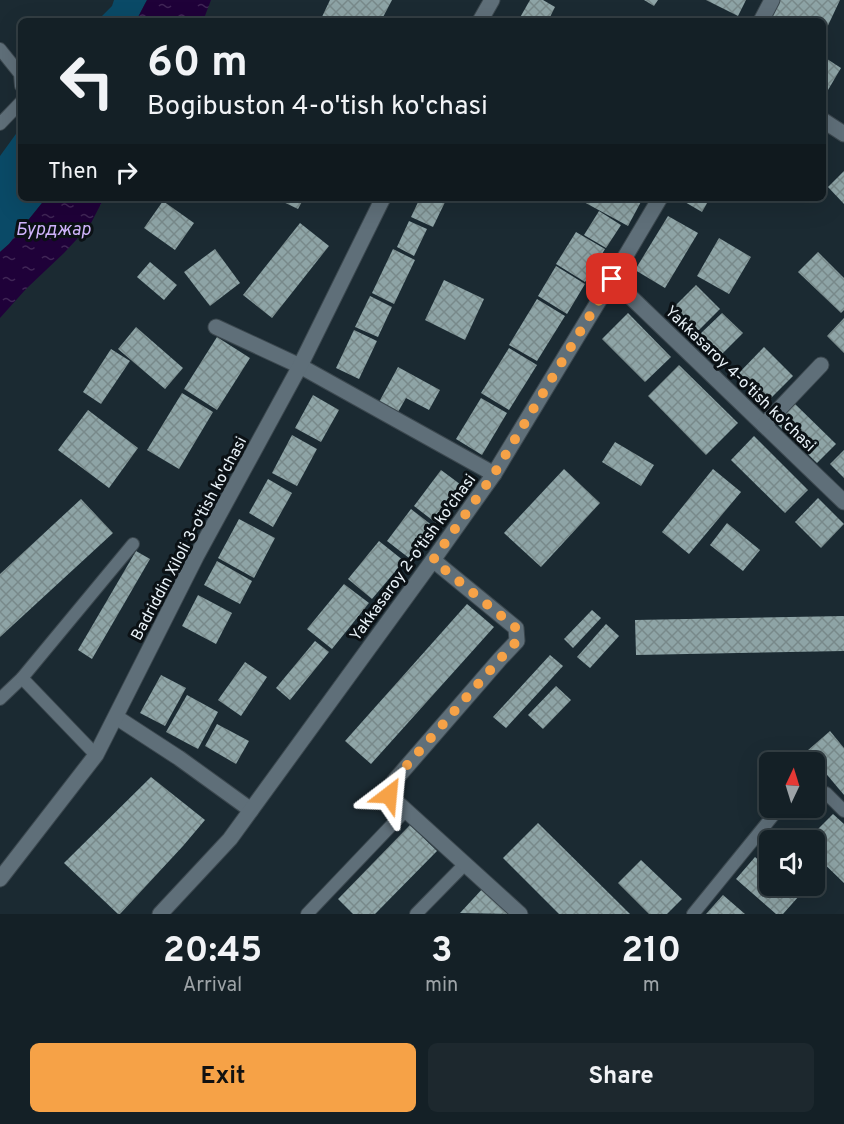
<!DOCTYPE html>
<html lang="en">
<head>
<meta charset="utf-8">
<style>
  :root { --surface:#142026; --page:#1d282e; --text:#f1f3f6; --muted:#9da3a7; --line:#333e43; --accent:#f6a247 }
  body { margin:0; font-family:Overpass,sans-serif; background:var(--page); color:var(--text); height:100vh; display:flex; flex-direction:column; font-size:22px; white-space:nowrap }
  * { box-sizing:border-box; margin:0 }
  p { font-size:20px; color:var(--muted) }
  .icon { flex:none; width:33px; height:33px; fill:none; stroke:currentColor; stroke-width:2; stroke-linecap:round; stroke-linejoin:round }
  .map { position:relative; height:914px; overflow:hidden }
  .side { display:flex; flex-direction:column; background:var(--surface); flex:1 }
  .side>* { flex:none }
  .top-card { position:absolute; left:18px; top:18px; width:808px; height:183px; border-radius:9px; box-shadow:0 6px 24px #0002,0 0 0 2px var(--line); background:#142026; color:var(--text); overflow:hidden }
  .needle { width:39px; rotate:4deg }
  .buttons { position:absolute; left:759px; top:752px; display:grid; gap:12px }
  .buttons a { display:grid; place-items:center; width:66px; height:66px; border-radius:9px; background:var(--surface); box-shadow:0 6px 24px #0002,0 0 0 2px var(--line); font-size:30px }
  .pin { position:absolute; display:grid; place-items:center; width:51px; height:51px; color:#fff; margin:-26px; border-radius:12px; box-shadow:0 3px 9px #0006 }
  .me { position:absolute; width:66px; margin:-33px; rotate:29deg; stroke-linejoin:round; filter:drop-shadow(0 0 4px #0008) }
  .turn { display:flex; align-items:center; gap:21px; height:126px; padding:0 30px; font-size:27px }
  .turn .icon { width:78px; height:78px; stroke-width:2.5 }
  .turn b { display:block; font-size:42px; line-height:51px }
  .then { display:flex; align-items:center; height:57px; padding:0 30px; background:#0003; gap:12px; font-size:22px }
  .eta { display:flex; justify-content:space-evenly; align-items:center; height:102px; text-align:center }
  .eta b { font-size:36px; font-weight:700; line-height:42px }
  .action { display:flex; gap:12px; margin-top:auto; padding:12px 30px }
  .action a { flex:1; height:69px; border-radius:9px; background:var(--accent); color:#111; font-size:24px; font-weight:700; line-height:69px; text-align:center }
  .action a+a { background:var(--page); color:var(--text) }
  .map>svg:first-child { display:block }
  .grass { fill:#0a4a67 }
  .water { fill:url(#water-ripples) }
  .building { fill:url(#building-cross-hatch) }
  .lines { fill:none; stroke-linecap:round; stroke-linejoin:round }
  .lane-casing { stroke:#3c484f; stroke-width:14 }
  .street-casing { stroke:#3c484f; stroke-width:17 }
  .lane { stroke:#5f6f79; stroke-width:12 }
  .street { stroke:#5f6f79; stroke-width:15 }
  .route { stroke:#f6a247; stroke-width:10; stroke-dasharray:0 18 }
  .labels { text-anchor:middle; stroke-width:6; stroke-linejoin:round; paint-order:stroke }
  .street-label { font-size:16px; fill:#e9f2f8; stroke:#0b1115 }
  .water-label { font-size:18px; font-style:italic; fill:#d0b4fc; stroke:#0b1115 }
</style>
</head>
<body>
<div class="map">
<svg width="844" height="914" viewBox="0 0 844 914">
  <defs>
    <pattern id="water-ripples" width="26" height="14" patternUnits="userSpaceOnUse" patternTransform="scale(1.5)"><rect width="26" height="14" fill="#1f0139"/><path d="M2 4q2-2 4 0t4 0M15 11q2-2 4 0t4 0" fill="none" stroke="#402656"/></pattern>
    <pattern id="building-cross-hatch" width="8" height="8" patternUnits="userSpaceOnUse" patternTransform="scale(1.5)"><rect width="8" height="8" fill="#8ea4a6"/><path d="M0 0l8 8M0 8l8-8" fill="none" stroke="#78898a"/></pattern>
  </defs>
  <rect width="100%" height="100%" fill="#1b2a32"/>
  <g class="grass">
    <polygon points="114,0 147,0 136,21 97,21 112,6"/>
    <polygon points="21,127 21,198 46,198 9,244 0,252 0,156"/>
  </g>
  <g class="water">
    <polygon points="147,0 211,0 203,21 136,21"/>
    <polygon points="46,198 104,198 90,225 64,253 26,289 0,318 0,252 9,244"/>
  </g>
  <g class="building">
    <polygon points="330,0 392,0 381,21 320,21"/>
    <polygon points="530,0 543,0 555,7 548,21 518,21"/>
    <polygon points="644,0 658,0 654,6"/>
    <polygon points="706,0 746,0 738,16"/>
    <polygon points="778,0 840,0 824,34 824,21 768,21"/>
    <polygon points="824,57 841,68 828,90 824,87"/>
    <polygon points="844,171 844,204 828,187"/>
    <polygon points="275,198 304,198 298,209"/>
    <polygon points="420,198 447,198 433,227 411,217"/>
    <polygon points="584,198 643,198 628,226 582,201"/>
    <polygon points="678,198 710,198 702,212"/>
    <polygon points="163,201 194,223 175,250 144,228"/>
    <polygon points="599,211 621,225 606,248 584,235"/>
    <polygon points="668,216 698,233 665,288 635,270"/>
    <polygon points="409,221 427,229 414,256 397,247"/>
    <polygon points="300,223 329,246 272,318 243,295"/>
    <polygon points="576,232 605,249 585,282 556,264"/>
    <polygon points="719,238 751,257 729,294 697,276"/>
    <polygon points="215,249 240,283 210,306 184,272"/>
    <polygon points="393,249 415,260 394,304 372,293"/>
    <polygon points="818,252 844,278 844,310 841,313 798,272"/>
    <polygon points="150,262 177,285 164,300 137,277"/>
    <polygon points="556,266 585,284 567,314 538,296"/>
    <polygon points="444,280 484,299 465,340 425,320"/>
    <polygon points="696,285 720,309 695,334 671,310"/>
    <polygon points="370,296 392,307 378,337 355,327"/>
    <polygon points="537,299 565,316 537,361 509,345"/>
    <polygon points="628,313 671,357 645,382 602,339"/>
    <polygon points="722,313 743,333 719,357 698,336"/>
    <polygon points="844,318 844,353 827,336"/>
    <polygon points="136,327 183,368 165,389 118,349"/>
    <polygon points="354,330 377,341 359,379 336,368"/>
    <polygon points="217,337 250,358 217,410 184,389"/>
    <polygon points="764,347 793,376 765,404 737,375"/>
    <polygon points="509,348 537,365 509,410 481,393"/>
    <polygon points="111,349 130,361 101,404 83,392"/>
    <polygon points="679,365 738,423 706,455 648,396"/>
    <polygon points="398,367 440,390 429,410 406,398 398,412 379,402"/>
    <polygon points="182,393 213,412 179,469 147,450"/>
    <polygon points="313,395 339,410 321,442 295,428"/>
    <polygon points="481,398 507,413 482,455 456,439"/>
    <polygon points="795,404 836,444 817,463 776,423"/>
    <polygon points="88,410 138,448 109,488 58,450"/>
    <polygon points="292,435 317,449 297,486 272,473"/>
    <polygon points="754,436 808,490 785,513 731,460"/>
    <polygon points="615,442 654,465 641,486 602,462"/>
    <polygon points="844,450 844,478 830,464"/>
    <polygon points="564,469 600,503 541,567 504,533"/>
    <polygon points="713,469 741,492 689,554 662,532"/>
    <polygon points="441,470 464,487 436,523 414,506"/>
    <polygon points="268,479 292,493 273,527 249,513"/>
    <polygon points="818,498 844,524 821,548 795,522"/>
    <polygon points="81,499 113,533 0,637 0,574"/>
    <polygon points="411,509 433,526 409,558 387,541"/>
    <polygon points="239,519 275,538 254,578 218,558"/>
    <polygon points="727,523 760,550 743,571 710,545"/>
    <polygon points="379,541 404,561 372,599 348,579"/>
    <polygon points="136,551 150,559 92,659 78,650"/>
    <polygon points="217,561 252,581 240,604 204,585"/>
    <polygon points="344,584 369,603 332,649 307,629"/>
    <polygon points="198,595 232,613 216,644 182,626"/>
    <polygon points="467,604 494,627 371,764 345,741"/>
    <polygon points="592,610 601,618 573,648 564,639"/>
    <polygon points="844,616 844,651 636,655 635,620"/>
    <polygon points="606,624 619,636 590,668 577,657"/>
    <polygon points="315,641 329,652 290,700 276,688"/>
    <polygon points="550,655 563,666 506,728 493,717"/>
    <polygon points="245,662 267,677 241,716 218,700"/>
    <polygon points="161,675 186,688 165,726 140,713"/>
    <polygon points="556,686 571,700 543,729 528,715"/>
    <polygon points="187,695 218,712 198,749 166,732"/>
    <polygon points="217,724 249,741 236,764 205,746"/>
    <polygon points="830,731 844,748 844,795 807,751"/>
    <polygon points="151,777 205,820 183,846 120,914 118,914 64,863"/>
    <polygon points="833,814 844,824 844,883 814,854 814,840 807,840"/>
    <polygon points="538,823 630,914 559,914 503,858"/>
    <polygon points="410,825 437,851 375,914 353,914 338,899"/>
    <polygon points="778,832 787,840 770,840"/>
    <polygon points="770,841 770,862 759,852"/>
    <polygon points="755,857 770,870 770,885 787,885 799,896 783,914 776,914 736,879"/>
    <polygon points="641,860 682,899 667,914 649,914 618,883"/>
    <polygon points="485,886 516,914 460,913"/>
    <polygon points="723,895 745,914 706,914"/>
  </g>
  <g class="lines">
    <g class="lane-casing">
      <g id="lane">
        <polyline points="0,49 20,74 21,86"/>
        <polyline points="0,124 21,102"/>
        <polyline points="0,699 22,678"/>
        <polyline points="96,755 22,678 133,544"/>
        <polyline points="814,796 826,793 844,811"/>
        <polyline points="307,914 406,810"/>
        <polyline points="416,914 465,864"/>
        <polyline points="693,914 780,807"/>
      </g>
    </g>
    <g class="street-casing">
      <g id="street">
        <polyline points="480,21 492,0"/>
        <polyline points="761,21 772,0"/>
        <polyline points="824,121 844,134"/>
        <polyline points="612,279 844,502"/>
        <polyline points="216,327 300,366 494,474"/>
        <polyline points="764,425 821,365"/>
        <polyline points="433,560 516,628 517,641 500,659 395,780 390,787 389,795 520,914"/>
        <polyline points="116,717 179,758 251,810"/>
        <polyline points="0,879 96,755 196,557 300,366 383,198"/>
        <polyline points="160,914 230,839 433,560 494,474 612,279 660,198"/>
      </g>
    </g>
    <use href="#lane" class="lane"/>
    <use href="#street" class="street"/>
  </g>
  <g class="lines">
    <polyline class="route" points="389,795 390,787 394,780 500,659 517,641 516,628 433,560 494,474 612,279"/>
  </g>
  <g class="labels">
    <g class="street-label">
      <text transform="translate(741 378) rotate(44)" y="6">Yakkasaroy 4-o'tish ko'chasi</text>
      <text transform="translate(188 538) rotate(-62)" y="6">Badriddin Xiloli 3-o'tish ko'chasi</text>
      <text transform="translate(412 557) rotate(-54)" y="6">Yakkasaroy 2-o'tish ko'chasi</text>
    </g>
    <g class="water-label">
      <text x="53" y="235">Бурджар</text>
    </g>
  </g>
</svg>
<div class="buttons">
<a><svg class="needle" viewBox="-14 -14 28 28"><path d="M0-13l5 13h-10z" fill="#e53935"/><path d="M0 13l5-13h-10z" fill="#9da3a7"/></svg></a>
<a><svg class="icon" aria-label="sound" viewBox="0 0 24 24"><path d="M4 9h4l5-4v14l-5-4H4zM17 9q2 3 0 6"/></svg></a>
</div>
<div class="pin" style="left:612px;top:279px;background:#d93025"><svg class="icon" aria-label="arrive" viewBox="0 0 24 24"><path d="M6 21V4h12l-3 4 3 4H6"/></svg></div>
<svg class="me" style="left:389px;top:795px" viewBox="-20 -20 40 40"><path d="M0-17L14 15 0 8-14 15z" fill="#f6a247" stroke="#fff" stroke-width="4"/></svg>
<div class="top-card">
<div class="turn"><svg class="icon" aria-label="left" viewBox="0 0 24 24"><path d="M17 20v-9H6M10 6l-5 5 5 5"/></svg><div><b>60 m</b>Bogibuston 4-o'tish ko'chasi</div></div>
<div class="then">Then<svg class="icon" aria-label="right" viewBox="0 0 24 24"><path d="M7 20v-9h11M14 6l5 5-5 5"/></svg></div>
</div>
</div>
<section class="side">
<div class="eta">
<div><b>20:45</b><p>Arrival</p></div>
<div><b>3</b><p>min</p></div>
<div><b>210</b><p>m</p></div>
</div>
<div class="action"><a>Exit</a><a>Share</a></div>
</section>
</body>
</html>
